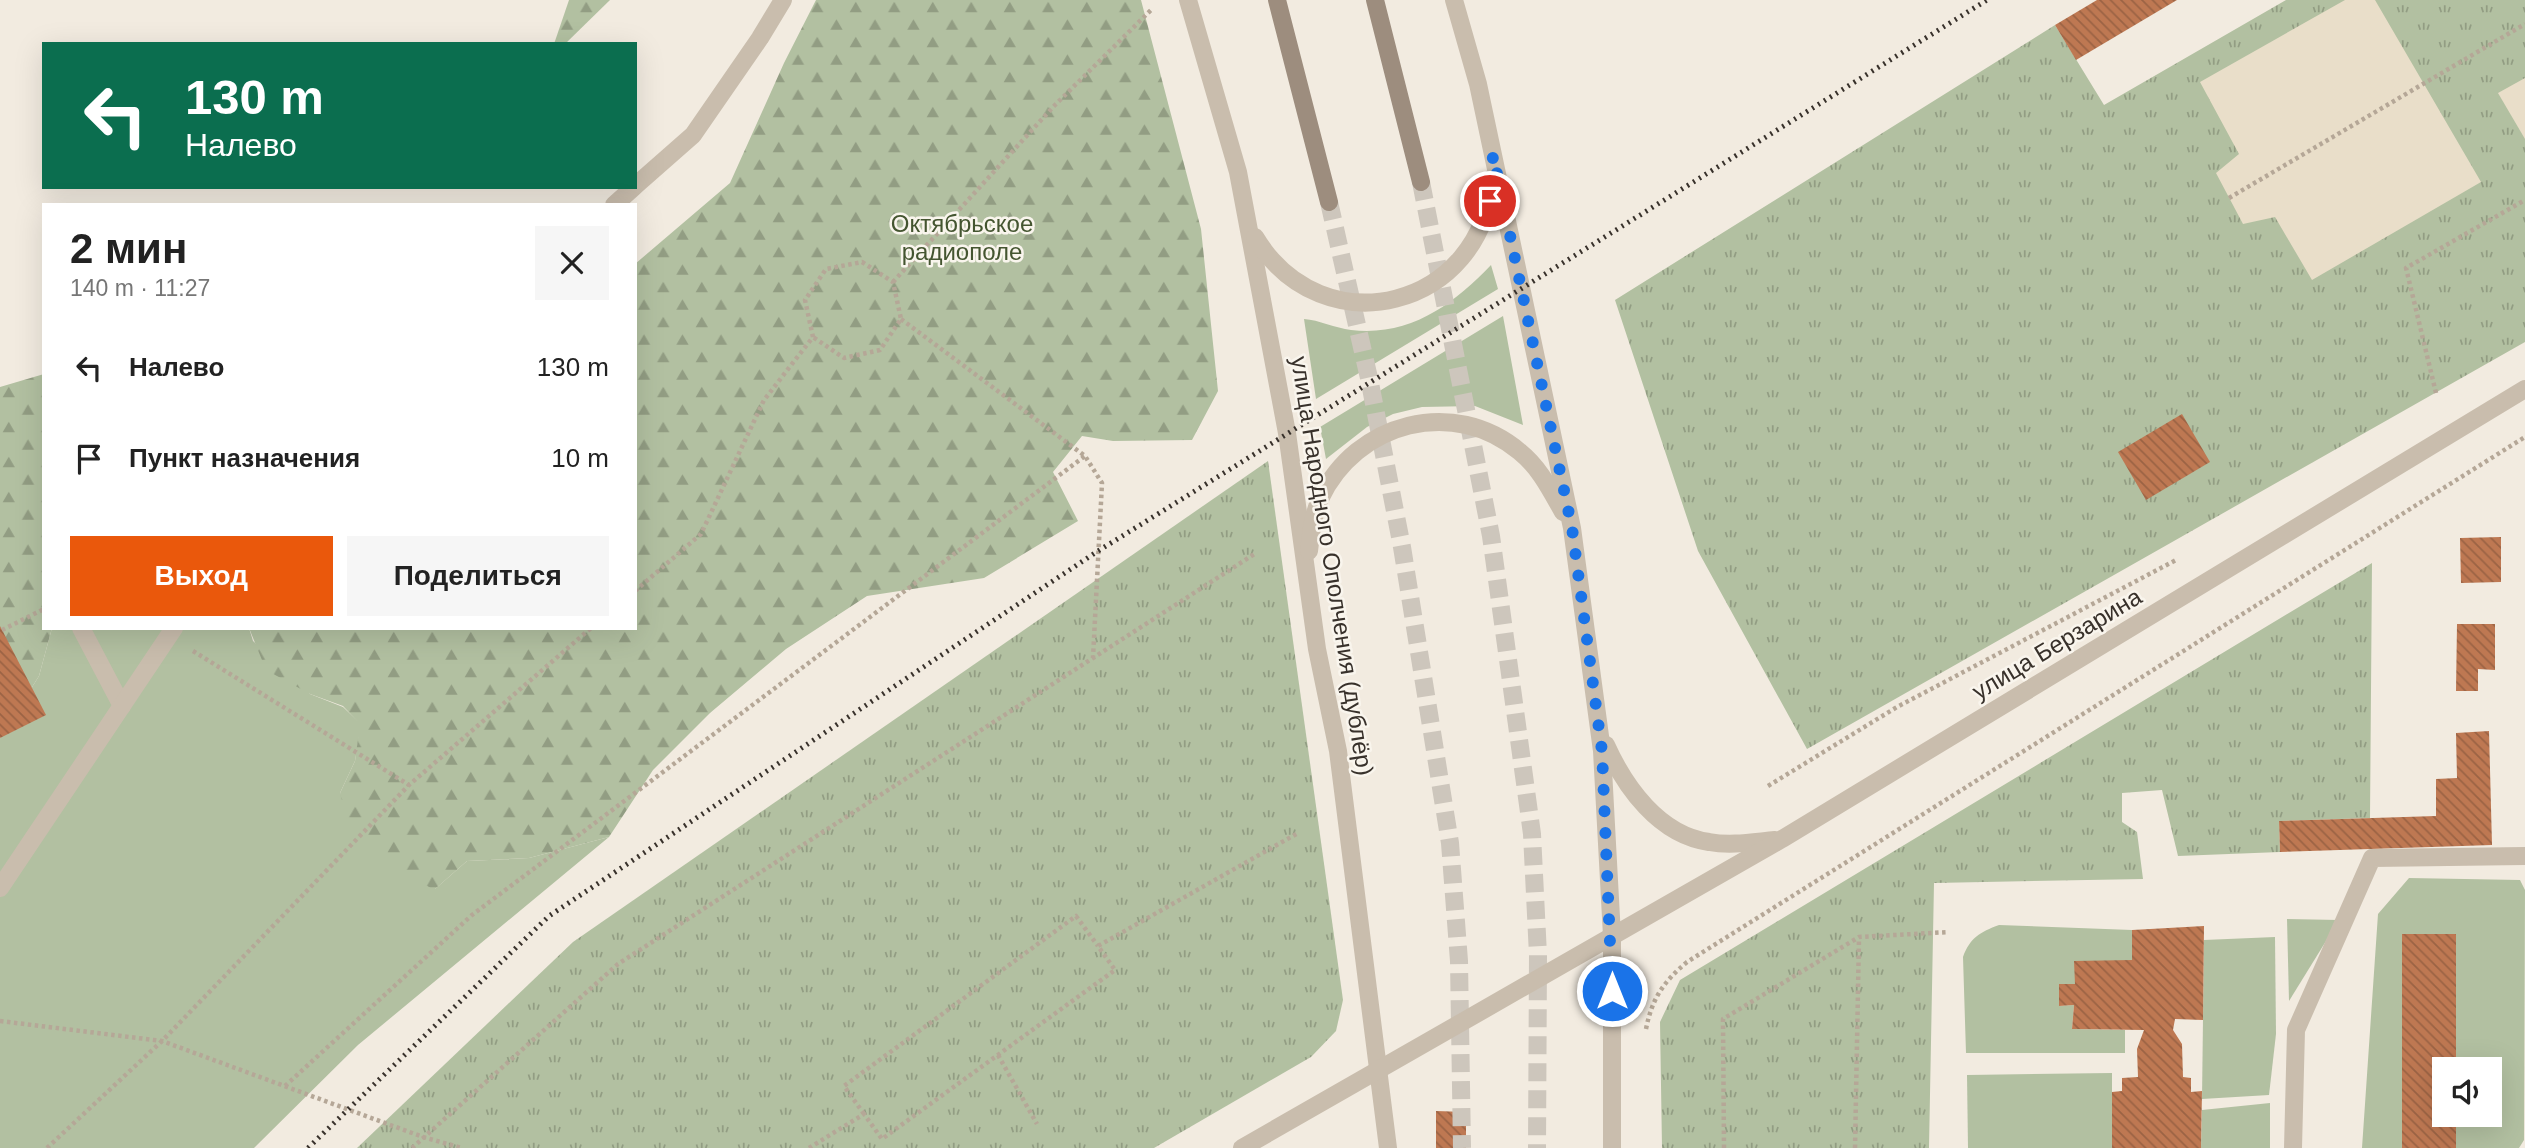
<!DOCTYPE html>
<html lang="ru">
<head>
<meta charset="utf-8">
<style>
  :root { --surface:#fff; --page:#f6f6f6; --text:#222; --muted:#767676; --accent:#ea580c }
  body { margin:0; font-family:Arial,sans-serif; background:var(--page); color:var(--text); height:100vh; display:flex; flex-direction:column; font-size:26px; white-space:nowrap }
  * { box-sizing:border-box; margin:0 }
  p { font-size:23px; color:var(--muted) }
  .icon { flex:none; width:38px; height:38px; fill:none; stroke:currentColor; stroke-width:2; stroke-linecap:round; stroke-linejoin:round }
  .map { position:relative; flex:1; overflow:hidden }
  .drawer { position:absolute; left:42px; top:203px; width:595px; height:427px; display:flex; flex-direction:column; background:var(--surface); border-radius:0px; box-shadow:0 7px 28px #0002 }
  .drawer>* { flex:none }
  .guide { position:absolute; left:42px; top:42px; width:595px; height:147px; border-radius:0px; box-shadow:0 7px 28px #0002; background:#0b6e4f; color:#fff; overflow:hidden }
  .tools { position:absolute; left:2432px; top:1057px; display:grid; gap:14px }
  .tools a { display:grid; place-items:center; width:70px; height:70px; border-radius:0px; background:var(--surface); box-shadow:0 7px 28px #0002; font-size:35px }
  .pin { position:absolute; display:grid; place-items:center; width:60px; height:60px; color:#fff; margin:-30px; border:4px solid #fff; border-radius:50%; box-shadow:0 2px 7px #0007 }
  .me { position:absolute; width:77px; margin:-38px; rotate:0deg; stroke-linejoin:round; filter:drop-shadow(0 0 5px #0008) }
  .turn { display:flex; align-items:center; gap:24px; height:147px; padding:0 28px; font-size:32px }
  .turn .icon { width:91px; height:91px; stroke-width:2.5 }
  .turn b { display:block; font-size:49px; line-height:60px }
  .round { display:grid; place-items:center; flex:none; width:74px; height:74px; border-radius:0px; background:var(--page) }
  .summary { display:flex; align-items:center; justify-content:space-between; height:119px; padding:0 28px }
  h1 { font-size:42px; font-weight:800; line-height:52px }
  .cta { display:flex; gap:14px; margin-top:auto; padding:14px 28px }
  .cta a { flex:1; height:80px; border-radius:0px; background:var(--accent); color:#fff; font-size:28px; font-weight:800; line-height:80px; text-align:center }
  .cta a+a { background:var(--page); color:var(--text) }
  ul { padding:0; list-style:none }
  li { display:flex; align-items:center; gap:21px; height:91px; padding:0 28px }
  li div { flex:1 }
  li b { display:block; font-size:26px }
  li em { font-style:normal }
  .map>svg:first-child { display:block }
  .grass { fill:#b2c0a1; fill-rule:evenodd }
  .forest { fill:url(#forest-firs) }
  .park { fill:url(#park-tufts) }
  .plaza { fill:#e9dec9 }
  .building { fill:url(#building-back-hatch) }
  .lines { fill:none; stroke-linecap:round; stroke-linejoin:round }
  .secondary-tunnel { stroke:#cdc6bc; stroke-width:18; stroke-dasharray:18 9; stroke-linecap:butt }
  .path { stroke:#b5a797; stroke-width:4.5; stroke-dasharray:3.5 3.5; stroke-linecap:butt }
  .service { stroke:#c9bdad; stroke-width:18 }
  .tertiary { stroke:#c9bdad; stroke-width:18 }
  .secondary { stroke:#9d8d7e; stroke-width:18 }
  .rail { stroke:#38312b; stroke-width:5; stroke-dasharray:2 5; stroke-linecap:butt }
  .route { stroke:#1a73e8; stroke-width:12; stroke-dasharray:0 21.6 }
  .labels { text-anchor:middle; stroke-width:5; stroke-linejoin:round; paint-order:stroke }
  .park-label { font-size:24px; fill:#445530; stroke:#f9f5ed }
  .street-label { font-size:24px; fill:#38312b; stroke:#f9f5ed }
</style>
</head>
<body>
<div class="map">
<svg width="2525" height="1148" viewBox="0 0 2525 1148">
  <defs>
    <pattern id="forest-firs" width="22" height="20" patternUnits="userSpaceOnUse" patternTransform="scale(1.75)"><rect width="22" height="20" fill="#b2c0a1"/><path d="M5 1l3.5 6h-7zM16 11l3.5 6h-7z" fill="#929d83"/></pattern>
    <pattern id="park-tufts" width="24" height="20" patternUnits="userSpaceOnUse" patternTransform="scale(1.75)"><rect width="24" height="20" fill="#b2c0a1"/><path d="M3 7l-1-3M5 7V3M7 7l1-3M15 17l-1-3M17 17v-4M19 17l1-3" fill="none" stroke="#929d83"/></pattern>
    <pattern id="building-back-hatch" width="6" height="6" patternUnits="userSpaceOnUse" patternTransform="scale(1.75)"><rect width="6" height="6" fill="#be7852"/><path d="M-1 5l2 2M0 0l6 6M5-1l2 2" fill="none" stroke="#9b6344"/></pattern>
  </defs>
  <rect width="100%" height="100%" fill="#f2ebe0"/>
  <g class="grass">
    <path d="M1491,265L1498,289L1316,399L1304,319C1319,320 1335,328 1351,330C1409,337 1453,305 1491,265Z"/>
    <polygon points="1503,316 1523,425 1475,406 1422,407 1393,414 1367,427 1326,459 1320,427"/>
    <polygon points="52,628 249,628 253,641 310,694 343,707 361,724 355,761 340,793 435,889 467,861 529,858 609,837 358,1045 254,1148 0,1148 0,738 39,676"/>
    <path d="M2409,878L2520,880L2525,890L2524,1140L2519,1148H2362L2378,914ZM2445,1069H2490V1115H2445Z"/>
    <polygon points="2287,919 2339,920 2289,1001"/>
    <path d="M1999,925L2132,930V960L2075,984L2059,985V1006L2074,1005L2072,1029L2125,1030V1053H1966L1963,957C1970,938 1980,932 1999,925Z"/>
    <polygon points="2275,937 2276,1034 2269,1095 2202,1099 2204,940"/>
    <polygon points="2112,1073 2112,1148 1968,1148 1967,1075"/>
    <polygon points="2270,1103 2270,1148 2201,1148 2202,1110"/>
  </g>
  <g class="forest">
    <polygon points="569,0 610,0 565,44 554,44"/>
    <polygon points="816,0 1141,0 1201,229 1218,391 1192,440 1113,441 1082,436 1053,472 1078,521 984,578 867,596 786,649 710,713 653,770 609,837 529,858 467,861 434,890 391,864 348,823 340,793 355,761 360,724 343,706 310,694 266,670 249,628 635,628 635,264 730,183 784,63"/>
    <polygon points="44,374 44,628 52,628 39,676 0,738 0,387"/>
  </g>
  <g class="park">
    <polygon points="2286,0 2525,0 2525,342 1807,749 1698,551 1615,300 2055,25 2104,105"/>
    <polygon points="1268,461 1343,1000 1336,1031 1311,1057 1154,1148 357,1148 573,942"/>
    <polygon points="2372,563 2370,818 2279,821 2280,852 2178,856 2162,790 2122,793 2122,822 2137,832 2143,879 1934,883 1929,1148 1662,1148 1660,1022 1680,980"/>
  </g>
  <g class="plaza">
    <polygon points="2345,0 2375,0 2481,182 2312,280 2275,217 2243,224 2216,173 2239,154 2200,82"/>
    <polygon points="2525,78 2525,139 2498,93"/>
  </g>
  <g class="building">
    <polygon points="2097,0 2177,0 2076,60 2055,25"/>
    <polygon points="2182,414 2210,462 2146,500 2118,452"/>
    <polygon points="2501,537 2501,582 2461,583 2460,538"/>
    <polygon points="2457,624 2495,624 2495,670 2478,669 2478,691 2456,691"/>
    <polygon points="0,626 46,715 0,738"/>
    <polygon points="2489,731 2492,845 2280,852 2279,821 2436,816 2436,779 2457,778 2456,733"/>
    <polygon points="2204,926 2203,1020 2175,1019 2173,1030 2182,1044 2183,1077 2191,1078 2191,1092 2202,1091 2201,1148 2112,1148 2112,1092 2122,1091 2122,1078 2138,1077 2137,1049 2144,1030 2072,1029 2074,1005 2059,1006 2059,984 2075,984 2074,961 2132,960 2132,930"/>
    <polygon points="2402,934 2456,934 2456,1069 2445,1069 2445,1115 2456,1115 2456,1148 2402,1148"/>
    <polygon points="1436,1111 1466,1112 1466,1148 1436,1148"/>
  </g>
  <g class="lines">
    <g class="secondary-tunnel">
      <polyline points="1421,182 1491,536 1532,834 1538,955 1537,1148"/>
      <polyline points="1329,202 1369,378 1402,547 1450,843 1459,961 1462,1148"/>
    </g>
    <g class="path">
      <polyline points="2229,198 2525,24"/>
      <polyline points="893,282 1054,106 1153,8"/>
      <polyline points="901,319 1085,456 1102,483 1093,658"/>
      <polyline points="2436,393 2406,268 2525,200"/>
      <polyline points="635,591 701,534 764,400 813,337 805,300 826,269 862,262 893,282 901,319 880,350 844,358 813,337"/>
      <polyline points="2,630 44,609"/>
      <polyline points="193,651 409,785"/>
      <polyline points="1768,786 1897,707 2178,559"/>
      <polyline points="0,1021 162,1041 423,1137 462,1148"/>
      <path d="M1646,1029C1652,999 1663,982 1687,962L2525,437"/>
      <polyline points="998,1055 1037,1124"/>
      <polyline points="285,1086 472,915 1085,456"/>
      <polyline points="864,1114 844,1086 1076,916 1098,946"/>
      <polyline points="47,1148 162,1041 409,785 591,628"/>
      <polyline points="412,1148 618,964 1256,553"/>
      <polyline points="809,1148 864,1114 882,1139 1115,970 1098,946 1298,833"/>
      <polyline points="1724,1148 1723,1019 1859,937 1949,932"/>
      <polyline points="1855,1148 1859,938"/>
    </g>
    <g class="service">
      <polyline points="635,186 693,135 760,38 783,0"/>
      <polyline points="614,205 634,187"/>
      <polyline points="81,628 122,706"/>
      <polyline points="0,888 174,628"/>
      <polyline points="2293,1148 2296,1030 2372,858 2525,856"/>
    </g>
    <g class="tertiary">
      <polyline points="1188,0 1238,172 1287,433 1317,649 1338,751 1388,1148"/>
      <polyline points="1454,0 1478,84 1572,528 1602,751 1612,936 1612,1148"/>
      <path d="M1255,237C1323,350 1484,308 1492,178"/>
      <path d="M1309,551C1311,533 1313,515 1320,499C1356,422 1454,396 1520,452C1540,468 1551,491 1563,512"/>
      <path d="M1606,745C1625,787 1659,835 1709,842C1731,846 1753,842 1775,840"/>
      <polyline points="1242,1148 1782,839 2525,389"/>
    </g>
    <g class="secondary">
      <polyline points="1277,0 1329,202"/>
      <polyline points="1375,0 1421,182"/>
    </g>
    <polyline class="rail" points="308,1148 549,916 1098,551 1987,0"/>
  </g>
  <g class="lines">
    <polyline class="route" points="1490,201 1493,155 1572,528 1602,751 1612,991"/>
  </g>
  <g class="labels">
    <g class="park-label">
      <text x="962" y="232">Октябрьское<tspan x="962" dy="28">радиополе</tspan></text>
    </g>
    <g class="street-label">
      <text transform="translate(1332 566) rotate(81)" y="8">улица Народного Ополчения (дублёр)</text>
      <text transform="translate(2057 644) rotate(-31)" y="8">улица Берзарина</text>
    </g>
  </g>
</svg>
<div class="tools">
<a><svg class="icon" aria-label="sound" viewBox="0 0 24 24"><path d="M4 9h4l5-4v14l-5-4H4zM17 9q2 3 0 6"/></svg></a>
</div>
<div class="pin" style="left:1490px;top:201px;background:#d93025"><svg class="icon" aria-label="arrive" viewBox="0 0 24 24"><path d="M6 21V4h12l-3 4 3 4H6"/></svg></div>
<svg class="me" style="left:1612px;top:991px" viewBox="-20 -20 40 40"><circle r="17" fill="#1a73e8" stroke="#fff" stroke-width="3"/><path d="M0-11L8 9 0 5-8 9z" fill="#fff"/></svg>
<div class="guide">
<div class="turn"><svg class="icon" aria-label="left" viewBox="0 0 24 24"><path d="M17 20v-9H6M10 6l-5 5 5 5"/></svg><div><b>130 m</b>Налево</div></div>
</div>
<section class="drawer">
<div class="summary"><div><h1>2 мин</h1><p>140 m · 11:27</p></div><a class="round"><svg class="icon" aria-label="close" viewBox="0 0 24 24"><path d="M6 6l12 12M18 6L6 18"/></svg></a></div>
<ul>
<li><svg class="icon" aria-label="left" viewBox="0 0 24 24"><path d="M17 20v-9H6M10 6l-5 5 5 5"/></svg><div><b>Налево</b></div><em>130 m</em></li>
<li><svg class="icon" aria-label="arrive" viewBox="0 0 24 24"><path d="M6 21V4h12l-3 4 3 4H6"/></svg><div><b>Пункт назначения</b></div><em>10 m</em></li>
</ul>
<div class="cta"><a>Выход</a><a>Поделиться</a></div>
</section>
</div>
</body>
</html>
